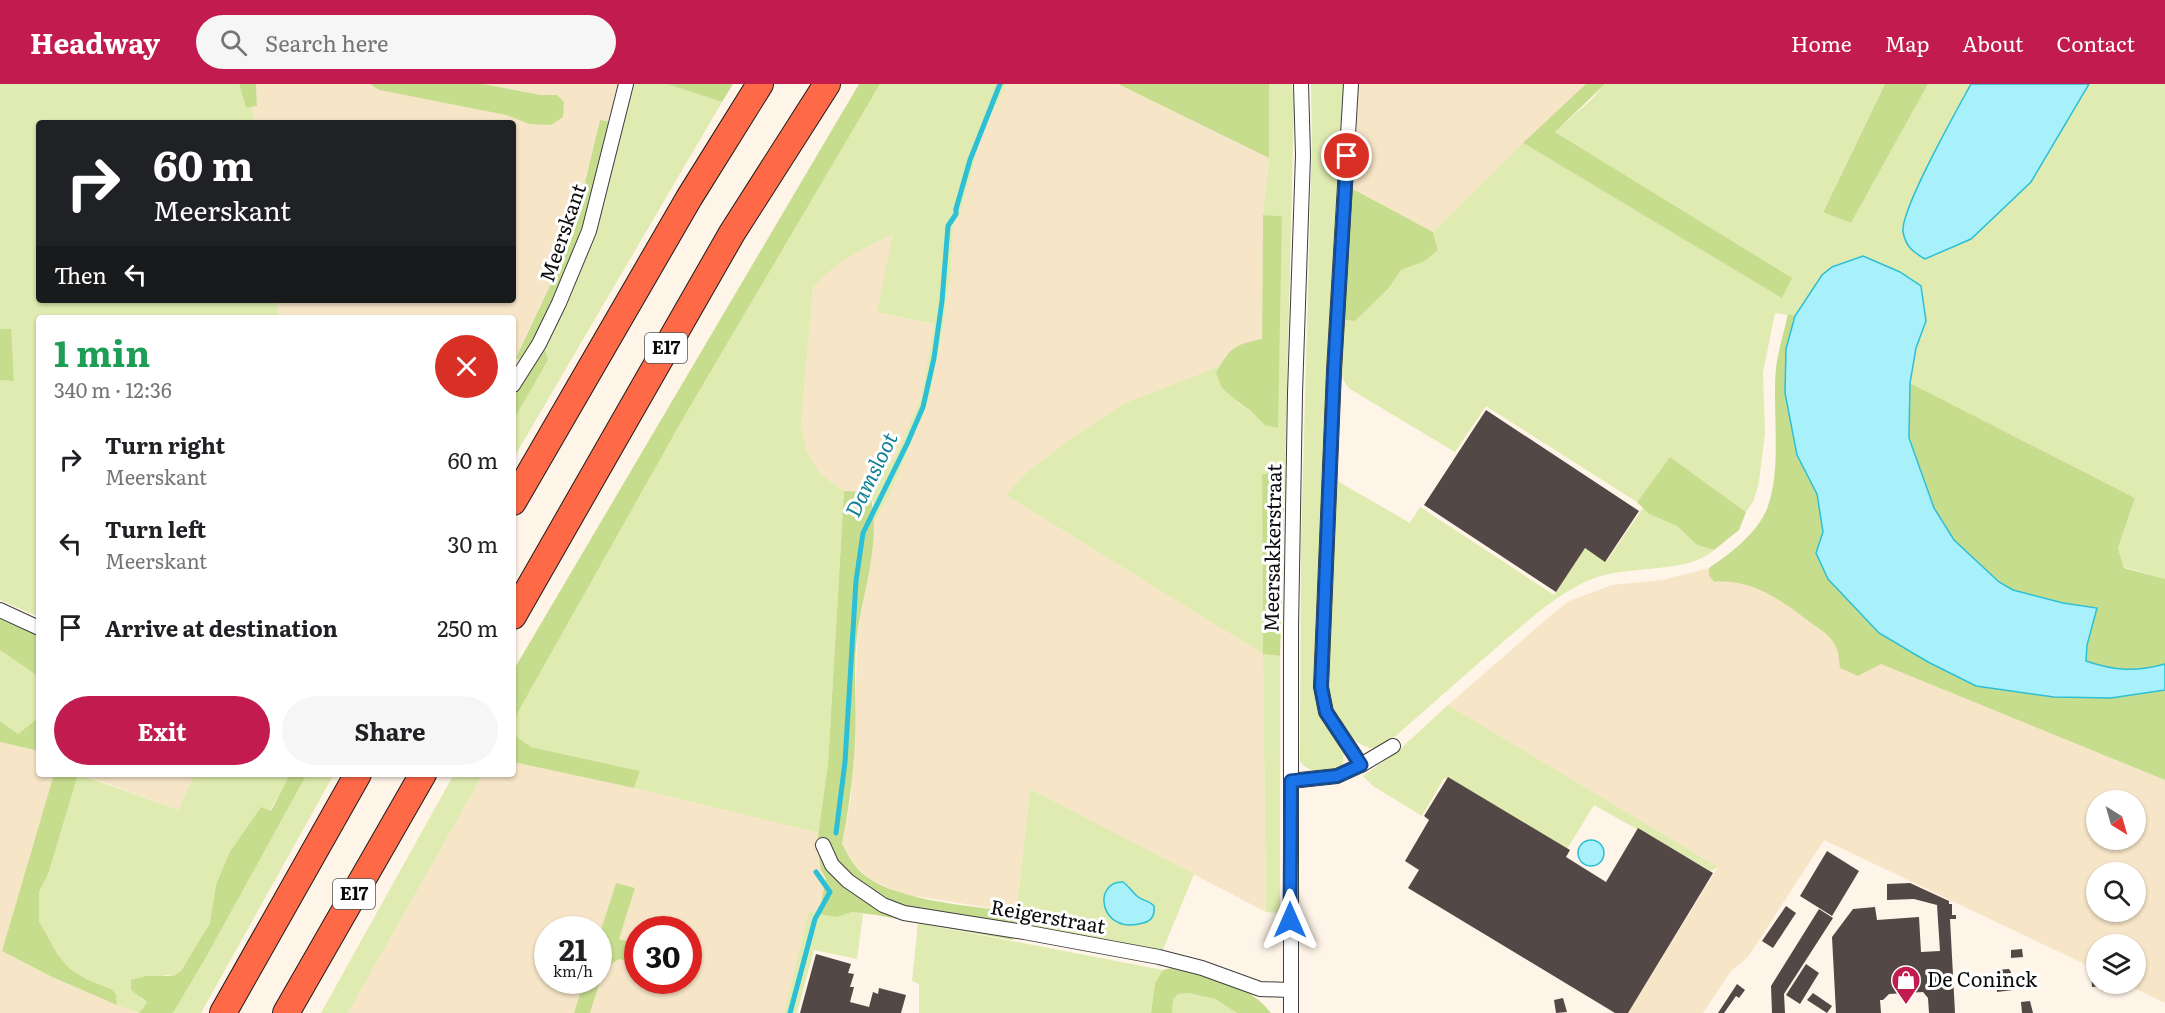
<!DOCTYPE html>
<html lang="en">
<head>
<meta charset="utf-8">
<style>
  :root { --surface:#fff; --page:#f6f6f6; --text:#202124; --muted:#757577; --accent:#c21b50 }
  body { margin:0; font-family:Literata,serif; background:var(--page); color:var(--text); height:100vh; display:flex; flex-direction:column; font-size:22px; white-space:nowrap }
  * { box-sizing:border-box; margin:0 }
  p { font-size:20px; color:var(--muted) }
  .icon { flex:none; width:33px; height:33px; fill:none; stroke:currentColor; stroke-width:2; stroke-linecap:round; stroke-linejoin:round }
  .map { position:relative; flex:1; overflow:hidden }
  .details { position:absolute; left:36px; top:231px; width:480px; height:462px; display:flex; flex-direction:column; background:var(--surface); border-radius:6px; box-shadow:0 2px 4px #0004 }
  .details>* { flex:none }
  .banner { position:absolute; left:36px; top:36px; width:480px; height:183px; border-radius:6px; box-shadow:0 2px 4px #0004; background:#202124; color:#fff; overflow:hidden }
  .needle { width:39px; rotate:143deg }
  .fabs { position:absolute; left:2086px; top:706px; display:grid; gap:12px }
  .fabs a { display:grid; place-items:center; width:60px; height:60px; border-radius:50%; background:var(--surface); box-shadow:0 2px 4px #0004; font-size:30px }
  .speed { position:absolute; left:534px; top:832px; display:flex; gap:12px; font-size:30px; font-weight:700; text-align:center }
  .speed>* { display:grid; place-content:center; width:78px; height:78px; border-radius:50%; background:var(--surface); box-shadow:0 2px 4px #0004; line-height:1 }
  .speed small { font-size:15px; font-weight:400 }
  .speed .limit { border:9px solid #d22; background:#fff; color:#111 }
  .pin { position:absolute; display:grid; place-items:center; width:51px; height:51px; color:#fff; margin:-26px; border:3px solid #fff; border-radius:50%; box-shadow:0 2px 6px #0007 }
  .me { position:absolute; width:66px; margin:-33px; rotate:0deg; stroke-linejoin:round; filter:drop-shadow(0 0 4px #0008) }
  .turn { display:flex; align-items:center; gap:21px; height:126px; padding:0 18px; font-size:27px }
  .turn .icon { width:78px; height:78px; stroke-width:2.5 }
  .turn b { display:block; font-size:42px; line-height:51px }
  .then { display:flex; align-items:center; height:57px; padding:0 18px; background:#0003; gap:12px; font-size:22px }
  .round { display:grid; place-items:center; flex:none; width:63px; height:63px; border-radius:32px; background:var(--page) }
  .head { display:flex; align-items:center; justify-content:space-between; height:102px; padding:0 18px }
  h1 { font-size:36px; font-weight:700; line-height:45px; color:#1e9e55 }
  .cta { display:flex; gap:12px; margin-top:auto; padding:12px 18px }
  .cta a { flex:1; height:69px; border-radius:36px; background:var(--accent); color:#fff; font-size:24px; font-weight:700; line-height:69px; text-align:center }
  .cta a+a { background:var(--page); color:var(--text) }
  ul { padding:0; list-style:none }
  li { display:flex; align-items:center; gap:18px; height:84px; padding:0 18px }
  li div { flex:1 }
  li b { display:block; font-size:22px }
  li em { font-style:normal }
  header { display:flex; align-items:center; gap:36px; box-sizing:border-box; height:84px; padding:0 30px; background:var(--accent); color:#fff }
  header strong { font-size:28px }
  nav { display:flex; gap:33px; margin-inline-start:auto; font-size:21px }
  .search { width:420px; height:54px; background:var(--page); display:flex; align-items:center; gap:15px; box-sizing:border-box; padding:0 21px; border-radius:33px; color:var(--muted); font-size:22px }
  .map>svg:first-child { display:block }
  .farmland { fill:#f6e5c7; fill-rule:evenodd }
  .green { fill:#dfebb0 }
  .forest { fill:#c7dd8e }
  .water { fill:#a9f1fa; stroke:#2cbfd5; stroke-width:1.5 }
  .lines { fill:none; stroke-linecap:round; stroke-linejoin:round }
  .stream { stroke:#2cbfd5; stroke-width:5 }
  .building { fill:#544846 }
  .street-casing { stroke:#3e3e3e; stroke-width:16 }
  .highway-casing { stroke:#1c1c1c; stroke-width:28 }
  .street { stroke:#fff; stroke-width:14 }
  .highway { stroke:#fe6947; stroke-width:26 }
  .route-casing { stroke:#114b97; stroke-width:15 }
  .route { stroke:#1a73e8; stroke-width:10 }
  .labels { text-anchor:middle; stroke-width:6; stroke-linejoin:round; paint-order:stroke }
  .shield { fill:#fff; stroke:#545454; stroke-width:1.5 }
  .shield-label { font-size:18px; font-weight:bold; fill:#0b0b0b }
  .street-label { font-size:20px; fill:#0b0b0b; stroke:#fff }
  .poi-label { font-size:20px; fill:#0b0b0b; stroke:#fff; text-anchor:start }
  .water-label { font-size:21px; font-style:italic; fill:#0e7e94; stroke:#fff }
</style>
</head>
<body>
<header>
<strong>Headway</strong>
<div class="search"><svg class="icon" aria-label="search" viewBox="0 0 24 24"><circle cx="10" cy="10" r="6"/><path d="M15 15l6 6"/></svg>Search here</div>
<nav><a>Home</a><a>Map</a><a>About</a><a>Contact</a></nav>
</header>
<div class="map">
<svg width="2165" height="929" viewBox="0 0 2165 929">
  <rect width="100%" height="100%" fill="#fff4e8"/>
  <g class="farmland">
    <polygon points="256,0 370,0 379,6 506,31 529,40 557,11 541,11 483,0 619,0 611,38 600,36 582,111 563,174 516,274 520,276 513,287 513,234 279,234 277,216 513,216 513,39 254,39 252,23 257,22"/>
    <polygon points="1006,0 1118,0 1269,74 1263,131 1262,255 1226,271 1220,282 1125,319 1073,353 1026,389 1006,411 1263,570 1266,828 1030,705 1016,828 902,810 869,794 857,784 842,760 851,713 855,652 857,554 872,466 873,440 890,410 929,316 941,256 951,187 953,141 960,130 981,54"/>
    <polygon points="1356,0 1586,0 1433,148 1351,104"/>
    <polygon points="894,151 877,228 934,240 921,314 895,373 869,408 844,407 820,390 806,365 801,339 813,204 826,188 857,167"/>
    <path d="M1709,484V492L1714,498L1727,496L1763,506L1793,524L1830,554L1836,562L1866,588L1873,582L1880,579L2165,696V919L2126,900H2136V861H2097V886L1824,756L1748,873L1731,887L1703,929H1628L1718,783L1448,621L1550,532L1569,517L1612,501L1663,496ZM2097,717H2136V756H2097ZM2097,789H2136V828H2097Z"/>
    <polygon points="0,658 39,667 39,690 54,690 2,867 52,893 137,929 0,929"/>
    <polygon points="513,678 634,704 819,749 817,760 826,794 819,830 809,828 784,929 590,929 604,885 619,875 637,879 638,897 688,897 692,875 689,874 688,846 638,846 637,860 619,855 635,804 616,799 599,852 598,846 548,846 548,897 584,897 574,929 348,929 483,690 513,690"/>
    <polygon points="81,690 194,690 179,726"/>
  </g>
  <g class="green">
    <polygon points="0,0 239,0 246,24 252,23 254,39 39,39 39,216 277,216 279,234 39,234 39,533 0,516 0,296 14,296 10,245 0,245"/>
    <polygon points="633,0 667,0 722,18 513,375 513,337 548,276 544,261 589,167 604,118"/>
    <path d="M880,0H1006L981,54L960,130L953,141L951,187L941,256L929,316L890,410L873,440V418L869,408L895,373L921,314L934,240L877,228L893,151C861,165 836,177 813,204L801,339L806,365L820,390L844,407L828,680L819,749L634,704L640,687L531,663L513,650V637L684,333Z"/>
    <polygon points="1269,0 1292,0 1294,20 1285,387 1262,390 1263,570 1280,572 1280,829 1266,828 1263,570 1006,411 1026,389 1073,353 1125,319 1220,282 1216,289 1238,319 1251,327 1265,340 1282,132 1263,131 1269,74"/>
    <path d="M1311,0H1346L1331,213L1316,595L1321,630L1344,668L1343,679L1339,684C1325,690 1309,690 1300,677L1301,464L1312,58Z"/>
    <path d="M1605,0H1885L1823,127L1851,139L1928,0H1971L1914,111L1903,145L2031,98L2089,0H2165V495L2124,483L2118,464L2135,414L1910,299L1916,264L1926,237L1921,202L1900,188L1863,172L1822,191L1795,232L1775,229L1763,288L1765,348L1759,398L1754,416L1746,428L1670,373L1637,418L1486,322L1455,368L1350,305C1333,288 1341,259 1342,236L1355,237L1388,205L1401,186L1416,181L1438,166L1433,148L1523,59L1782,213L1791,194L1555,48L1592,15Z"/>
    <path d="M1334,395L1410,439L1420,423L1554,511L1585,464L1606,478L1643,424L1649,430L1677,442L1697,461L1714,466C1686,491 1628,480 1592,495C1554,511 1526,539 1496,564C1460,595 1425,626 1389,658C1385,660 1381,663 1376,664C1352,666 1334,630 1327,612Z"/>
    <polygon points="0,566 39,593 39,633 18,650 0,637"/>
    <polygon points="1448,621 1718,783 1711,787 1594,721 1567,765 1444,694 1422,732 1373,702 1363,692 1397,668"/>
    <polygon points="78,690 179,726 194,690 290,690 201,855 181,887 173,892 165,891 140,914 147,918 139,929 117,921 116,910 111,905 86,895 70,885 58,871 39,837 39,808 49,788"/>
    <polygon points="307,690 334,690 201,929 173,929 205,875"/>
    <polygon points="454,690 483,690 348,929 321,929"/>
    <polygon points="1030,705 1194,790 1162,868 1015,840"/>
    <polygon points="809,827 837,833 852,828 863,830 857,875 814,866 797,929 784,929"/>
    <polygon points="918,839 1163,886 1155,899 1151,929 919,929 919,900 912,897"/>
    <polygon points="1188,909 1215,915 1237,929 1172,929 1173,916 1178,910"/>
  </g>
  <g class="forest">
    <polygon points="239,0 256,0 257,22 246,24"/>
    <polygon points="370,0 483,0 541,11 557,11 564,18 563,33 551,41 529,40 506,31 379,6"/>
    <polygon points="667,0 733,0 722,18"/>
    <polygon points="859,0 880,0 684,333 513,637 513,587"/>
    <polygon points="1118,0 1269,0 1269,74"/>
    <polygon points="1586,0 1605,0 1555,48 1792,194 1782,214 1523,59"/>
    <polygon points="1885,0 1928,0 1851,139 1823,128"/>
    <path d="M600,36L611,38C597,98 580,156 556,213C547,235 534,257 523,278L516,274L563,174L582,111Z"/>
    <polygon points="1351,104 1433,148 1438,166 1423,178 1401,186 1388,205 1355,237 1342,236"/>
    <path d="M1263,131L1282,132L1278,344L1265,341L1251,327L1238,318L1222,304L1216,289C1230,263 1234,261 1262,255Z"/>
    <path d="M1788,230L1795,232L1786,265L1797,371L1817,410L1823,448L1816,469L1879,549L1928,578L1976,602L2054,613L2165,606V696L1881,580L1858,592L1840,584C1839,577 1839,567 1835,561C1830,551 1819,545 1811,539C1783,517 1751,494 1714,498L1709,492V484C1731,469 1759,448 1768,422C1782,382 1772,327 1776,284C1778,267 1784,248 1788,230Z"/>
    <polygon points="0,245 11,245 14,297 0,296"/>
    <polygon points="544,261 548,276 513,337 513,311"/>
    <path d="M1910,299L2135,414L2118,464L2124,484L2165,495V580C2134,588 2116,587 2086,577L2087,561L2097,524L2063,519L2013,506L1999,498L1954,456L1934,424L1909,354Z"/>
    <polygon points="1670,373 1746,428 1739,446 1714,466 1697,461 1677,442 1649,430 1637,418"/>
    <polygon points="1285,387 1280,572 1263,570 1262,390"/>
    <path d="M844,407L869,408C883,450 863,508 857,552C853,584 857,619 855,652C854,689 849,724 842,760C847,768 851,777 857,784C885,817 974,822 1016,828L1013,856L876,831L852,828L837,833L819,830L826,794L821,786L817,760L828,680Z"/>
    <polygon points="0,532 39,551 39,593 0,566"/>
    <polygon points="39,633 39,667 0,658 0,637 18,650"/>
    <polygon points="513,650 531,663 640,687 634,704 513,678"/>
    <polygon points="54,690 78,690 49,788 39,808 39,837 58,871 70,885 86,895 111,905 116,910 117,921 52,893 2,867"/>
    <polygon points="290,690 307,690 205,875 173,929 139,929 147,918 131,906 131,896 146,892 173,892 181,887 210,839 216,801 230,768 261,723 271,727"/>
    <polygon points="616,799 635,804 619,855 637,860 637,879 619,875 604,885 590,929 574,929 584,897 598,897 599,852"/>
    <path d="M1171,884C1206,894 1248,898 1271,929H1237L1215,915L1188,909L1178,910L1173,916L1172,929H1151L1155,899L1163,886Z"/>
  </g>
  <g class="water">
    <path d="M1971,0H2089L2031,98L1971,155L1925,175C1913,168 1906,163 1903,148C1900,126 1958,24 1971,0Z"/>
    <path d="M1863,172L1900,188L1921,202L1926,237L1916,264L1910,299L1909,354L1934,424L1954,456L1999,498L2013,506L2063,519L2097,524L2087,561L2086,577C2115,587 2136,588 2165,580V606L2111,614L2054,613L1976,602L1928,578L1879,549L1828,495L1816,469L1823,448L1817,410L1797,371L1785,309L1786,265L1795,232L1822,191L1832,183Z"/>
    <circle cx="1591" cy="769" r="13"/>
    <path d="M1123,798C1129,802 1131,807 1137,812C1142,817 1149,816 1154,822C1155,831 1152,837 1143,839C1099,852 1092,797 1123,798Z"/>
  </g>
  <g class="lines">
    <g class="stream">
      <polyline points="956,125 970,76 1000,0"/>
      <polyline points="836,749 845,678 856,497 863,449 907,360 923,323 934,274 942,217 948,142 956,130 956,125"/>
      <polyline points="790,929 815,835 830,808 816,788"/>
    </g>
  </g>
  <g class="building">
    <polygon points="1486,326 1639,427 1605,478 1585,464 1556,508 1424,421"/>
    <polygon points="1448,693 1570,766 1566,773 1606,798 1638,744 1713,789 1628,929 1615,929 1408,804 1419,786 1405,777 1429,736 1424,732"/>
    <polygon points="1827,767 1859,787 1832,832 1800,812"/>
    <polygon points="1910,799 1949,817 1949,820 1952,820 1952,831 1956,831 1956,835 1950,835 1955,929 1929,929 1928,914 1923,908 1889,910 1883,916 1880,916 1881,929 1836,929 1832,853 1853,825 1875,823 1877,836 1919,833 1921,868 1940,867 1937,821 1914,815 1887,816 1887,800"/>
    <polygon points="1786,822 1796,829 1773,864 1762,857"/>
    <polygon points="1819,825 1833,834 1784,910 1785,929 1772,929 1771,902"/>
    <polygon points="2022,865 2023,873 2011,874 2011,866"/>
    <polygon points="816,870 851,880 848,889 854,890 850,903 854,903 850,918 869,923 873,908 878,910 879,904 906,911 901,929 800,929"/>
    <polygon points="1806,880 1819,889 1800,920 1786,911"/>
    <polygon points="2009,885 2011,888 2013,906 1997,908 1995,886"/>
    <polygon points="2091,889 2097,889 2097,900 2107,900 2107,907 2102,907 2102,902 2092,903"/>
    <polygon points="1737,900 1745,906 1739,914 1736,912 1724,929 1718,929"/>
    <polygon points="1813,909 1832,922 1827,929 1807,916"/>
    <polygon points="1563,914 1567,928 1556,929 1554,916"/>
    <polygon points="2030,917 2033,929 2022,929 2021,918"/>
  </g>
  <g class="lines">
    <g class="street-casing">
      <g id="street">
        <polyline points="1351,0 1334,287 1321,603 1326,628 1361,681"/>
        <polyline points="513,301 539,260 559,219 589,147 626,0"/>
        <polyline points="0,526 39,544"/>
        <polyline points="1291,697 1337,692 1361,681 1393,662"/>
        <polyline points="823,761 832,781 848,797 883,821 904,829 1024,848 1159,873 1202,884 1260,905 1290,906"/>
        <polyline points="1291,929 1291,545 1295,309 1303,71 1301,0"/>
      </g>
    </g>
    <g class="highway-casing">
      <g id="highway">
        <polyline points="513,418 689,114 760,0"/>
        <polyline points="513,532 732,149 827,0"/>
        <polyline points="223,929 358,690"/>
        <polyline points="286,929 423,690"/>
      </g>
    </g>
    <use href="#street" class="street"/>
    <use href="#highway" class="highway"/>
  </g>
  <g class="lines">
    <g class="route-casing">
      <polyline id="route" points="1290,836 1291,697 1337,692 1361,681 1326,628 1321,603 1334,287 1347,72"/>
    </g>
    <use href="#route" class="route"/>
  </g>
  <defs>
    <g id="shop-pin" transform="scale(1.5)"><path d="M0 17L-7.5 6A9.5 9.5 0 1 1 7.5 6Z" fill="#c21b50" stroke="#fff"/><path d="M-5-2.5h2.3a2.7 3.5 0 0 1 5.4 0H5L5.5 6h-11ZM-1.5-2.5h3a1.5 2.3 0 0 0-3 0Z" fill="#fff"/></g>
  </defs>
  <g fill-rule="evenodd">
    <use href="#shop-pin" x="1906" y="896"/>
  </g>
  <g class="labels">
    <g class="shield">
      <rect x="645" y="249" width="42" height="30" rx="4.5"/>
      <rect x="333" y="795" width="42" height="30" rx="4.5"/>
    </g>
    <g class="shield-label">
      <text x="666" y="270">E17</text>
      <text x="354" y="816">E17</text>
    </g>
    <g class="street-label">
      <text transform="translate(563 149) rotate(-71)" y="7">Meerskant</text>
      <text transform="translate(1273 464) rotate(-89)" y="7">Meersakkerstraat</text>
      <text transform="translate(1048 833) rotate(10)" y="7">Reigerstraat</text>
    </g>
    <g class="poi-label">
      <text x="1927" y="903">De Coninck</text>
    </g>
    <g class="water-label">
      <text transform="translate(872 391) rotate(-64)" y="7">Damsloot</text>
    </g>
  </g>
</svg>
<div class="fabs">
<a><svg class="needle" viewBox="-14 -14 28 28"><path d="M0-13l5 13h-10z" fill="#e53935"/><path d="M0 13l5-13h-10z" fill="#757577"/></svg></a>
<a><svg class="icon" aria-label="search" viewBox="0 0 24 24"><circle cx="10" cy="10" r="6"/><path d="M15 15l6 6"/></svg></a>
<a><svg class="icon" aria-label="layers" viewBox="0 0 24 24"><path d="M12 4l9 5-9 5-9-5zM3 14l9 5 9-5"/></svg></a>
</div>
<div class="speed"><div>21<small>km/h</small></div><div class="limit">30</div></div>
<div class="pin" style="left:1347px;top:72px;background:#d93025"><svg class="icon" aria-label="arrive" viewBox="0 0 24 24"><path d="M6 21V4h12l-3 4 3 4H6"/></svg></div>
<svg class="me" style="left:1290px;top:836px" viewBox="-20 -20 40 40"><path d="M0-17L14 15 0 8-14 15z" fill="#1a73e8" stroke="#fff" stroke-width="4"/></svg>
<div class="banner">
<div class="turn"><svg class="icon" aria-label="right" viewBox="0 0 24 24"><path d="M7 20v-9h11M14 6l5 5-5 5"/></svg><div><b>60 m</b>Meerskant</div></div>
<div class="then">Then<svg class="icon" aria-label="left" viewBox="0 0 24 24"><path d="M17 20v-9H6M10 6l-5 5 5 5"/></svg></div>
</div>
<section class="details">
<div class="head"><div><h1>1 min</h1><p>340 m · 12:36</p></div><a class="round" style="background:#d93025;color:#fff"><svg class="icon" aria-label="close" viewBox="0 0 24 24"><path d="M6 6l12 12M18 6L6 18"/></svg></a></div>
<ul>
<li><svg class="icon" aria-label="right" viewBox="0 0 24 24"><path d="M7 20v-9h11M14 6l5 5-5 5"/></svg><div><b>Turn right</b><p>Meerskant</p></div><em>60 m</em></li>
<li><svg class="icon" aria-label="left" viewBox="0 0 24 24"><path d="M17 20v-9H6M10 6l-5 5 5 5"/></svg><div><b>Turn left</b><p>Meerskant</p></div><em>30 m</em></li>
<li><svg class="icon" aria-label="arrive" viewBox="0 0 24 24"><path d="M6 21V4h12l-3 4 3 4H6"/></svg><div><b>Arrive at destination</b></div><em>250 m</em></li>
</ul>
<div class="cta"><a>Exit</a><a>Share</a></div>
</section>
</div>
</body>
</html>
